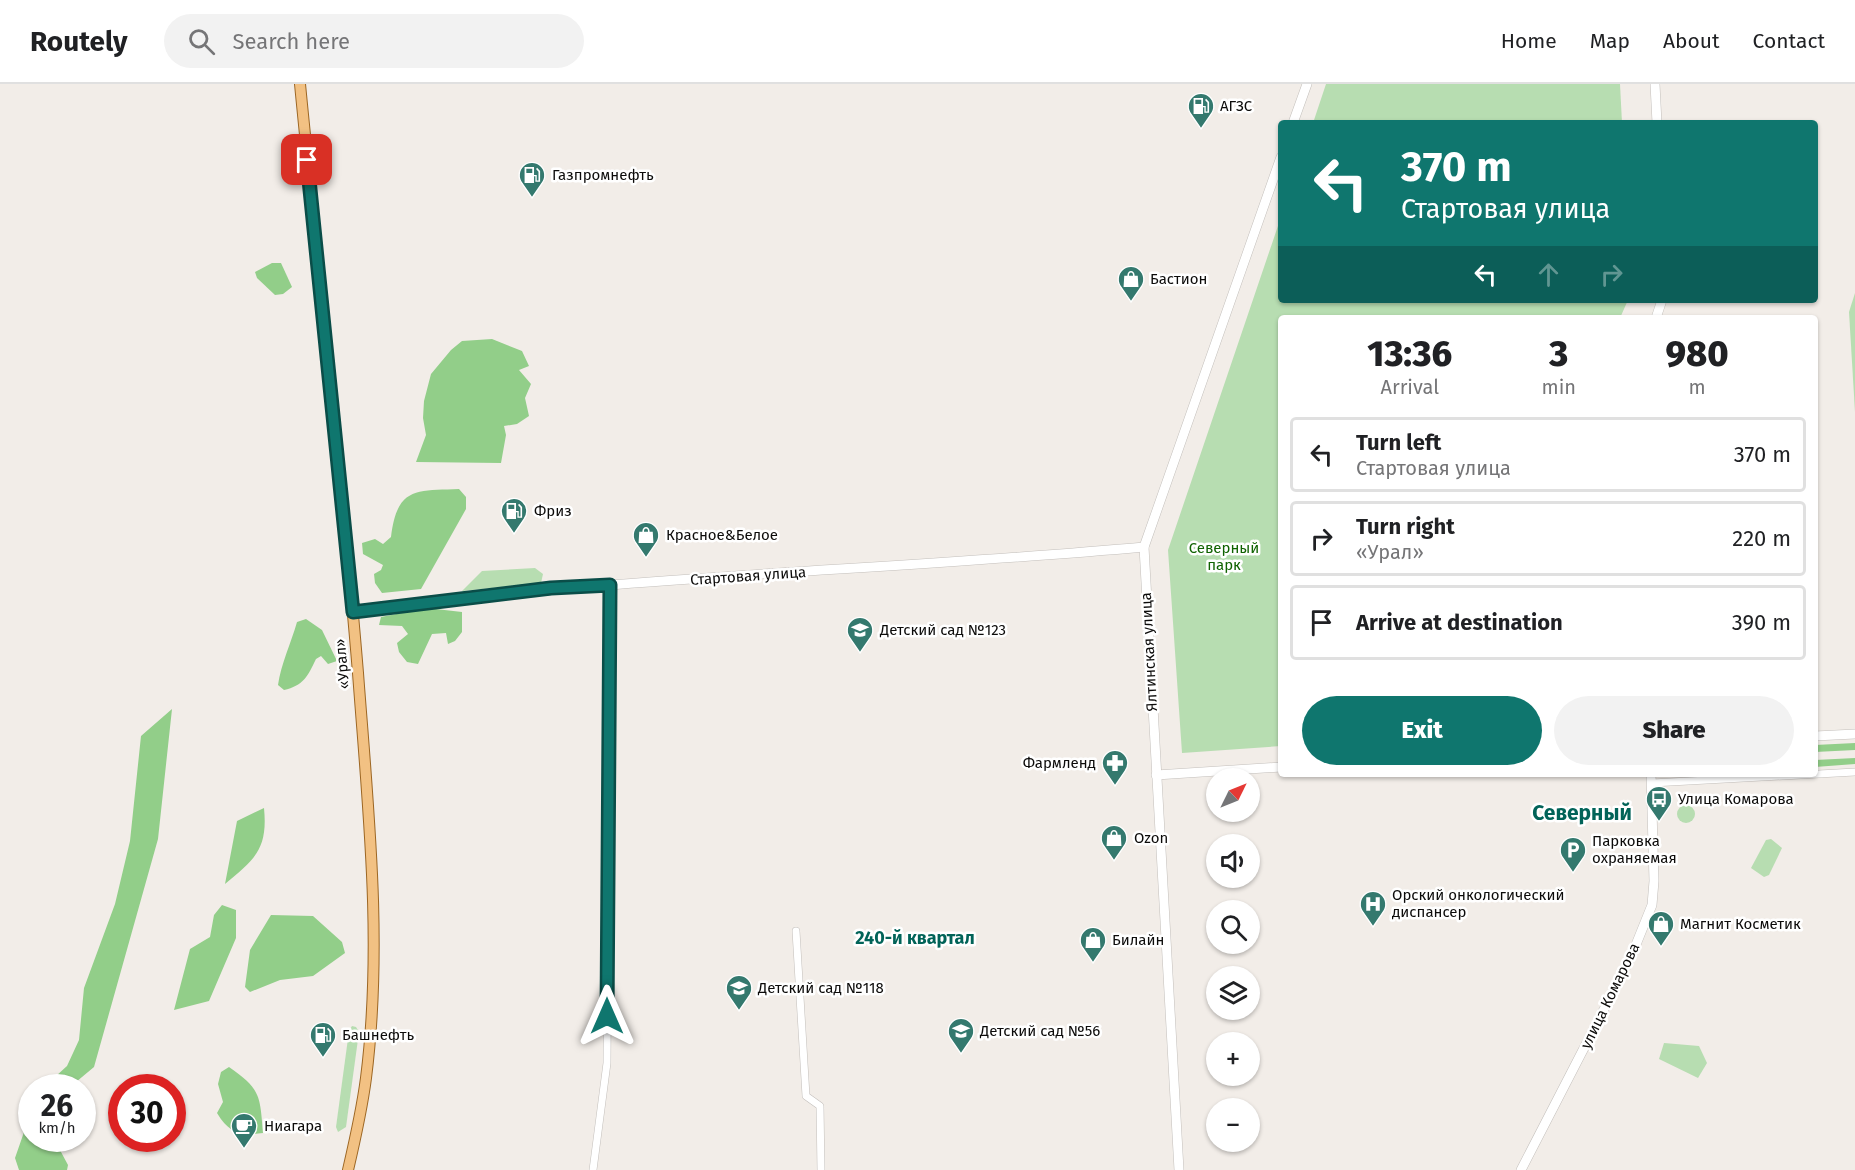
<!DOCTYPE html>
<html lang="en">
<head>
<meta charset="utf-8">
<style>
  :root { --surface:#fff; --page:#f2f2f2; --text:#202124; --muted:#757577; --line:#e0e0e0; --accent:#0f766e }
  body { margin:0; font-family:"Fira Sans",sans-serif; background:var(--page); color:var(--text); height:100vh; display:flex; flex-direction:column; font-size:22px; white-space:nowrap }
  * { box-sizing:border-box; margin:0 }
  p { font-size:20px; color:var(--muted) }
  .icon { flex:none; width:33px; height:33px; fill:none; stroke:currentColor; stroke-width:2; stroke-linecap:round; stroke-linejoin:round }
  .map { position:relative; flex:1; overflow:hidden }
  .panel { position:absolute; left:1278px; top:231px; width:540px; height:462px; display:flex; flex-direction:column; background:var(--surface); border-radius:6px; box-shadow:0 2px 4px #0004 }
  .panel>* { flex:none }
  .hud { position:absolute; left:1278px; top:36px; width:540px; height:183px; border-radius:6px; box-shadow:0 2px 4px #0004; background:#0f766e; color:#fff; overflow:hidden }
  .needle { width:39px; rotate:47deg }
  .buttons { position:absolute; left:1206px; top:684px; display:grid; gap:12px }
  .buttons a { display:grid; place-items:center; width:54px; height:54px; border-radius:50%; background:var(--surface); box-shadow:0 2px 4px #0004; font-size:30px }
  .speed { position:absolute; left:18px; top:990px; display:flex; gap:12px; font-size:30px; font-weight:700; text-align:center }
  .speed>* { display:grid; place-content:center; width:78px; height:78px; border-radius:50%; background:var(--surface); box-shadow:0 2px 4px #0004; line-height:1 }
  .speed small { font-size:15px; font-weight:400 }
  .speed .limit { border:9px solid #d22; background:#fff; color:#111 }
  .pin { position:absolute; display:grid; place-items:center; width:51px; height:51px; color:#fff; margin:-26px; border-radius:12px; box-shadow:0 3px 9px #0006 }
  .me { position:absolute; width:66px; margin:-33px; rotate:0deg; stroke-linejoin:round; filter:drop-shadow(0 0 4px #0008) }
  .turn { display:flex; align-items:center; gap:21px; height:126px; padding:0 24px; font-size:27px }
  .turn .icon { width:78px; height:78px; stroke-width:2.5 }
  .turn b { display:block; font-size:42px; line-height:51px }
  .lanes { display:flex; align-items:center; height:57px; padding:0 24px; background:#0003; justify-content:center; gap:30px; direction:ltr }
  .lanes .off { opacity:.35 }
  .eta { display:flex; justify-content:space-evenly; align-items:center; height:102px; text-align:center }
  .eta b { font-size:36px; font-weight:800; line-height:42px }
  .action { display:flex; gap:12px; margin-top:auto; padding:12px 24px }
  .action a { flex:1; height:69px; border-radius:36px; background:var(--accent); color:#fff; font-size:24px; font-weight:800; line-height:69px; text-align:center }
  .action a+a { background:var(--page); color:var(--text) }
  ul { padding:0; list-style:none }
  li { display:flex; align-items:center; gap:18px; height:75px; margin:0 12px 9px; padding:0 12px; border:3px solid var(--line); border-radius:6px }
  li div { flex:1 }
  li b { display:block; font-size:22px }
  li em { font-style:normal }
  header { display:flex; align-items:center; gap:36px; box-sizing:border-box; height:84px; padding:0 30px; background:var(--surface); border-bottom:2px solid var(--line) }
  header strong { font-size:28px }
  nav { display:flex; gap:33px; margin-inline-start:auto; font-size:21px }
  .search { width:420px; height:54px; background:var(--page); display:flex; align-items:center; gap:15px; box-sizing:border-box; padding:0 21px; border-radius:33px; color:var(--muted); font-size:22px }
  .map>svg:first-child { display:block }
  .green { fill:#b7ddb1 }
  .forest { fill:#92ce89 }
  .lines { fill:none; stroke-linecap:round; stroke-linejoin:round }
  .street-casing { stroke:#c3bfbb; stroke-width:8 }
  .secondary-casing { stroke:#c3bfbb; stroke-width:10 }
  .primary-casing { stroke:#9c6623; stroke-width:12 }
  .street { stroke:#fff; stroke-width:7 }
  .secondary { stroke:#fff; stroke-width:9 }
  .primary { stroke:#f2c183; stroke-width:10 }
  .route-casing { stroke:#0a4d48; stroke-width:15 }
  .route { stroke:#0f766e; stroke-width:10 }
  .labels { text-anchor:middle; stroke-width:5; stroke-linejoin:round; paint-order:stroke }
  .poi-label { font-size:15px; fill:#0c0b0a; stroke:#fff; text-anchor:start }
  .park-label { font-size:15px; fill:#0f6200; stroke:#fff }
  .street-label { font-size:15px; fill:#0c0b0a; stroke:#fff }
  .quarter-label { font-size:18px; font-weight:bold; fill:#016358; stroke:#fff }
  .district-label { font-size:21px; font-weight:bold; fill:#016358; stroke:#fff }
</style>
</head>
<body>
<header>
<strong>Routely</strong>
<div class="search"><svg class="icon" aria-label="search" viewBox="0 0 24 24"><circle cx="10" cy="10" r="6"/><path d="M15 15l6 6"/></svg>Search here</div>
<nav><a>Home</a><a>Map</a><a>About</a><a>Contact</a></nav>
</header>
<div class="map">
<svg width="1855" height="1086" viewBox="0 0 1855 1086">
  <rect width="100%" height="100%" fill="#f2ede8"/>
  <g class="green">
    <polygon points="1326,0 1620,0 1622,39 1313,39"/>
    <polygon points="1281,133 1281,216 1628,216 1620,234 1281,234 1281,662 1182,669 1168,466"/>
    <polygon points="1855,209 1855,328 1849,228"/>
    <polygon points="535,484 543,490 541,499 462,507 482,487"/>
    <circle cx="1686" cy="730" r="9"/>
    <polygon points="1771,755 1782,764 1769,791 1764,793 1751,784 1766,756"/>
    <polygon points="352,942 356,943 359,948 346,1043 338,1048 336,1043 349,947"/>
    <polygon points="1664,959 1699,962 1707,979 1698,994 1659,975"/>
  </g>
  <g class="forest">
    <polygon points="272,179 281,179 292,203 283,210 275,211 257,194 255,188"/>
    <polygon points="492,255 522,267 529,282 519,286 531,300 525,314 529,332 517,340 504,342 506,351 501,379 416,378 426,351 423,334 424,317 431,290 451,266 462,257"/>
    <path d="M459,405L466,413V425L421,505L382,509L375,499L374,490L381,486L383,481L363,470L362,459L375,455L383,460L391,453C397,402 417,407 459,405Z"/>
    <polygon points="427,524 462,528 462,548 455,557 448,560 446,549 432,550 418,580 407,578 399,568 397,559 408,550 402,542 379,541 381,533"/>
    <path d="M306,535L322,546L337,577L328,580L321,572L316,575C308,592 303,602 284,606L278,601C281,580 291,559 297,538Z"/>
    <polygon points="172,625 158,755 94,983 70,1003 44,1003 67,982 79,956 84,904 115,820 130,757 141,652"/>
    <polygon points="1855,659 1855,666 1815,668 1815,661"/>
    <polygon points="1855,674 1855,680 1815,683 1815,676"/>
    <path d="M264,724C268,765 255,775 225,800L237,737Z"/>
    <polygon points="222,821 236,826 236,854 209,917 174,926 190,865 210,853 214,831"/>
    <polygon points="271,831 313,832 342,858 345,869 313,892 280,896 250,908 245,903 250,866"/>
    <path d="M229,983C261,1005 260,1012 263,1049C240,1052 229,1049 217,1029L223,1018L218,1000L221,988Z"/>
    <polygon points="31,1028 32,1054 54,1055 68,1081 67,1086 19,1086 15,1074"/>
  </g>
  <g class="lines">
    <g class="street-casing">
      <g id="street">
        <polyline points="1652,699 1855,688"/>
        <polyline points="796,847 806,1012 820,1022 821,1086"/>
        <polyline points="593,1086 607,979 610,501"/>
      </g>
    </g>
    <g class="secondary-casing">
      <g id="secondary">
        <polyline points="1655,0 1657,39"/>
        <polyline points="1293,39 1307,0"/>
        <polyline points="1656,234 1662,216"/>
        <path d="M353,528C615,492 880,487 1144,463"/>
        <polyline points="1815,652 1855,650"/>
        <polyline points="1156,691 1281,683"/>
        <polyline points="1179,1086 1144,463 1281,73"/>
        <polyline points="1521,1086 1631,873 1652,821 1654,797 1651,690"/>
      </g>
    </g>
    <g class="primary-casing">
      <path id="primary" d="M300,0C319,197 342,393 358,589C368,724 383,860 366,994C362,1025 355,1056 348,1086"/>
    </g>
    <use href="#street" class="street"/>
    <use href="#secondary" class="secondary"/>
    <use href="#primary" class="primary"/>
  </g>
  <g class="lines">
    <g class="route-casing">
      <polyline id="route" points="307,76 353,528 551,504 610,501 607,932"/>
    </g>
    <use href="#route" class="route"/>
  </g>
  <defs>
    <g id="fuel-pin" transform="scale(1.35)"><path d="M0 17L-7.5 6A9.5 9.5 0 1 1 7.5 6Z" fill="#34796e" stroke="#fff"/><path d="M-5.5-6h7V0h2V4h1.3V-2.5L3-4.5l.8-.8L6-3V5H2.5V1h-1V6h-7ZM-4.2-4.7v3.2H.2V-4.7Z" fill="#fff"/></g>
    <g id="shop-pin" transform="scale(1.35)"><path d="M0 17L-7.5 6A9.5 9.5 0 1 1 7.5 6Z" fill="#34796e" stroke="#fff"/><path d="M-5-2.5h2.3a2.7 3.5 0 0 1 5.4 0H5L5.5 6h-11ZM-1.5-2.5h3a1.5 2.3 0 0 0-3 0Z" fill="#fff"/></g>
    <g id="school-pin" transform="scale(1.35)"><path d="M0 17L-7.5 6A9.5 9.5 0 1 1 7.5 6Z" fill="#34796e" stroke="#fff"/><path d="M0-5L7-2L0 1L-7-2ZM-4 1L0 2.5L4 1V4Q0 6-4 4Z" fill="#fff"/></g>
    <g id="pharmacy-pin" transform="scale(1.35)"><path d="M0 17L-7.5 6A9.5 9.5 0 1 1 7.5 6Z" fill="#34796e" stroke="#fff"/><path d="M-2-6h4v4h4v4h-4v4h-4v-4h-4v-4h4Z" fill="#fff"/></g>
    <g id="bus-pin" transform="scale(1.35)"><path d="M0 17L-7.5 6A9.5 9.5 0 1 1 7.5 6Z" fill="#34796e" stroke="#fff"/><path d="M-5-6H5V4H4V6H2V4H-2V6H-4V4H-5ZM-3.5-4V0h7V-4ZM-3.5 1.2v1.5H-2V1.2ZM2 1.2v1.5H3.5V1.2Z" fill="#fff"/></g>
    <g id="parking-pin" transform="scale(1.35)"><path d="M0 17L-7.5 6A9.5 9.5 0 1 1 7.5 6Z" fill="#34796e" stroke="#fff"/><path d="M-3.5-5.5H1a3.5 3.5 0 0 1 0 7H-1V5.5H-3.5ZM-1-3.4V-.6H.8a1.4 1.4 0 0 0 0-2.8Z" fill="#fff"/></g>
    <g id="hospital-pin" transform="scale(1.35)"><path d="M0 17L-7.5 6A9.5 9.5 0 1 1 7.5 6Z" fill="#34796e" stroke="#fff"/><path d="M-5-5h3v3.5h4V-5h3V5h-3V1.5h-4V5h-3Z" fill="#fff"/></g>
    <g id="cafe-pin" transform="scale(1.35)"><path d="M0 17L-7.5 6A9.5 9.5 0 1 1 7.5 6Z" fill="#34796e" stroke="#fff"/><path d="M-5.5-4.5H6V0H3Q3 3.5 0 3.5H-2.5Q-5.5 3.5-5.5 0ZM3-3.2v2h1.7v-2ZM-6 4.5H4V6H-6Z" fill="#fff"/></g>
  </defs>
  <g fill-rule="evenodd">
    <use href="#fuel-pin" x="1201" y="22"/>
    <use href="#fuel-pin" x="532" y="91"/>
    <use href="#shop-pin" x="1131" y="195"/>
    <use href="#fuel-pin" x="514" y="427"/>
    <use href="#shop-pin" x="646" y="451"/>
    <use href="#school-pin" x="860" y="546"/>
    <use href="#pharmacy-pin" x="1115" y="679"/>
    <use href="#bus-pin" x="1659" y="715"/>
    <use href="#shop-pin" x="1114" y="754"/>
    <use href="#parking-pin" x="1573" y="766"/>
    <use href="#hospital-pin" x="1373" y="820"/>
    <use href="#shop-pin" x="1661" y="840"/>
    <use href="#shop-pin" x="1093" y="856"/>
    <use href="#school-pin" x="739" y="904"/>
    <use href="#school-pin" x="961" y="947"/>
    <use href="#fuel-pin" x="323" y="951"/>
    <use href="#cafe-pin" x="244" y="1042"/>
  </g>
  <g class="labels">
    <g class="poi-label">
      <text x="1220" y="27">АГЗС</text>
      <text x="552" y="96">Газпромнефть</text>
      <text x="1150" y="200">Бастион</text>
      <text x="534" y="432">Фриз</text>
      <text x="666" y="456">Красное&amp;Белое</text>
      <text x="880" y="551">Детский сад №123</text>
      <text x="1096" y="684" text-anchor="end">Фармленд</text>
      <text x="1678" y="720">Улица Комарова</text>
      <text x="1134" y="759">Ozon</text>
      <text x="1592" y="762">Парковка<tspan x="1592" dy="17">охраняемая</tspan></text>
      <text x="1392" y="816">Орский онкологический<tspan x="1392" dy="17">диспансер</tspan></text>
      <text x="1680" y="845">Магнит Косметик</text>
      <text x="1112" y="861">Билайн</text>
      <text x="758" y="909">Детский сад №118</text>
      <text x="980" y="952">Детский сад №56</text>
      <text x="342" y="956">Башнефть</text>
      <text x="264" y="1047">Ниагара</text>
    </g>
    <g class="park-label">
      <text x="1224" y="469">Северный<tspan x="1224" dy="17">парк</tspan></text>
    </g>
    <g class="street-label">
      <text transform="translate(748 492) rotate(-4)" y="5">Стартовая улица</text>
      <text transform="translate(1149 568) rotate(-93)" y="5">Ялтинская улица</text>
      <text transform="translate(342 580) rotate(-95)" y="5">«Урал»</text>
      <text transform="translate(1610 912) rotate(-64)" y="5">улица Комарова</text>
    </g>
    <g class="quarter-label">
      <text x="915" y="860">240-й квартал</text>
    </g>
    <g class="district-label">
      <text x="1582" y="736">Северный</text>
    </g>
  </g>
</svg>
<div class="buttons">
<a><svg class="needle" viewBox="-14 -14 28 28"><path d="M0-13l5 13h-10z" fill="#e53935"/><path d="M0 13l5-13h-10z" fill="#757577"/></svg></a>
<a><svg class="icon" aria-label="sound" viewBox="0 0 24 24"><path d="M4 9h4l5-4v14l-5-4H4zM17 9q2 3 0 6"/></svg></a>
<a><svg class="icon" aria-label="search" viewBox="0 0 24 24"><circle cx="10" cy="10" r="6"/><path d="M15 15l6 6"/></svg></a>
<a><svg class="icon" aria-label="layers" viewBox="0 0 24 24"><path d="M12 4l9 5-9 5-9-5zM3 14l9 5 9-5"/></svg></a>
<a>+</a>
<a>−</a>
</div>
<div class="speed"><div>26<small>km/h</small></div><div class="limit">30</div></div>
<div class="pin" style="left:307px;top:76px;background:#d93025"><svg class="icon" aria-label="arrive" viewBox="0 0 24 24"><path d="M6 21V4h12l-3 4 3 4H6"/></svg></div>
<svg class="me" style="left:607px;top:932px" viewBox="-20 -20 40 40"><path d="M0-17L14 15 0 8-14 15z" fill="#0f766e" stroke="#fff" stroke-width="4"/></svg>
<div class="hud">
<div class="turn"><svg class="icon" aria-label="left" viewBox="0 0 24 24"><path d="M17 20v-9H6M10 6l-5 5 5 5"/></svg><div><b>370 m</b>Стартовая улица</div></div>
<div class="lanes"><svg class="icon" aria-label="left" viewBox="0 0 24 24"><path d="M17 20v-9H6M10 6l-5 5 5 5"/></svg><svg class="icon off" aria-label="ahead" viewBox="0 0 24 24"><path d="M12 20V5M6 11l6-6 6 6"/></svg><svg class="icon off" aria-label="right" viewBox="0 0 24 24"><path d="M7 20v-9h11M14 6l5 5-5 5"/></svg></div>
</div>
<section class="panel">
<div class="eta">
<div><b>13:36</b><p>Arrival</p></div>
<div><b>3</b><p>min</p></div>
<div><b>980</b><p>m</p></div>
</div>
<ul>
<li><svg class="icon" aria-label="left" viewBox="0 0 24 24"><path d="M17 20v-9H6M10 6l-5 5 5 5"/></svg><div><b>Turn left</b><p>Стартовая улица</p></div><em>370 m</em></li>
<li><svg class="icon" aria-label="right" viewBox="0 0 24 24"><path d="M7 20v-9h11M14 6l5 5-5 5"/></svg><div><b>Turn right</b><p>«Урал»</p></div><em>220 m</em></li>
<li><svg class="icon" aria-label="arrive" viewBox="0 0 24 24"><path d="M6 21V4h12l-3 4 3 4H6"/></svg><div><b>Arrive at destination</b></div><em>390 m</em></li>
</ul>
<div class="action"><a>Exit</a><a>Share</a></div>
</section>
</div>
</body>
</html>
